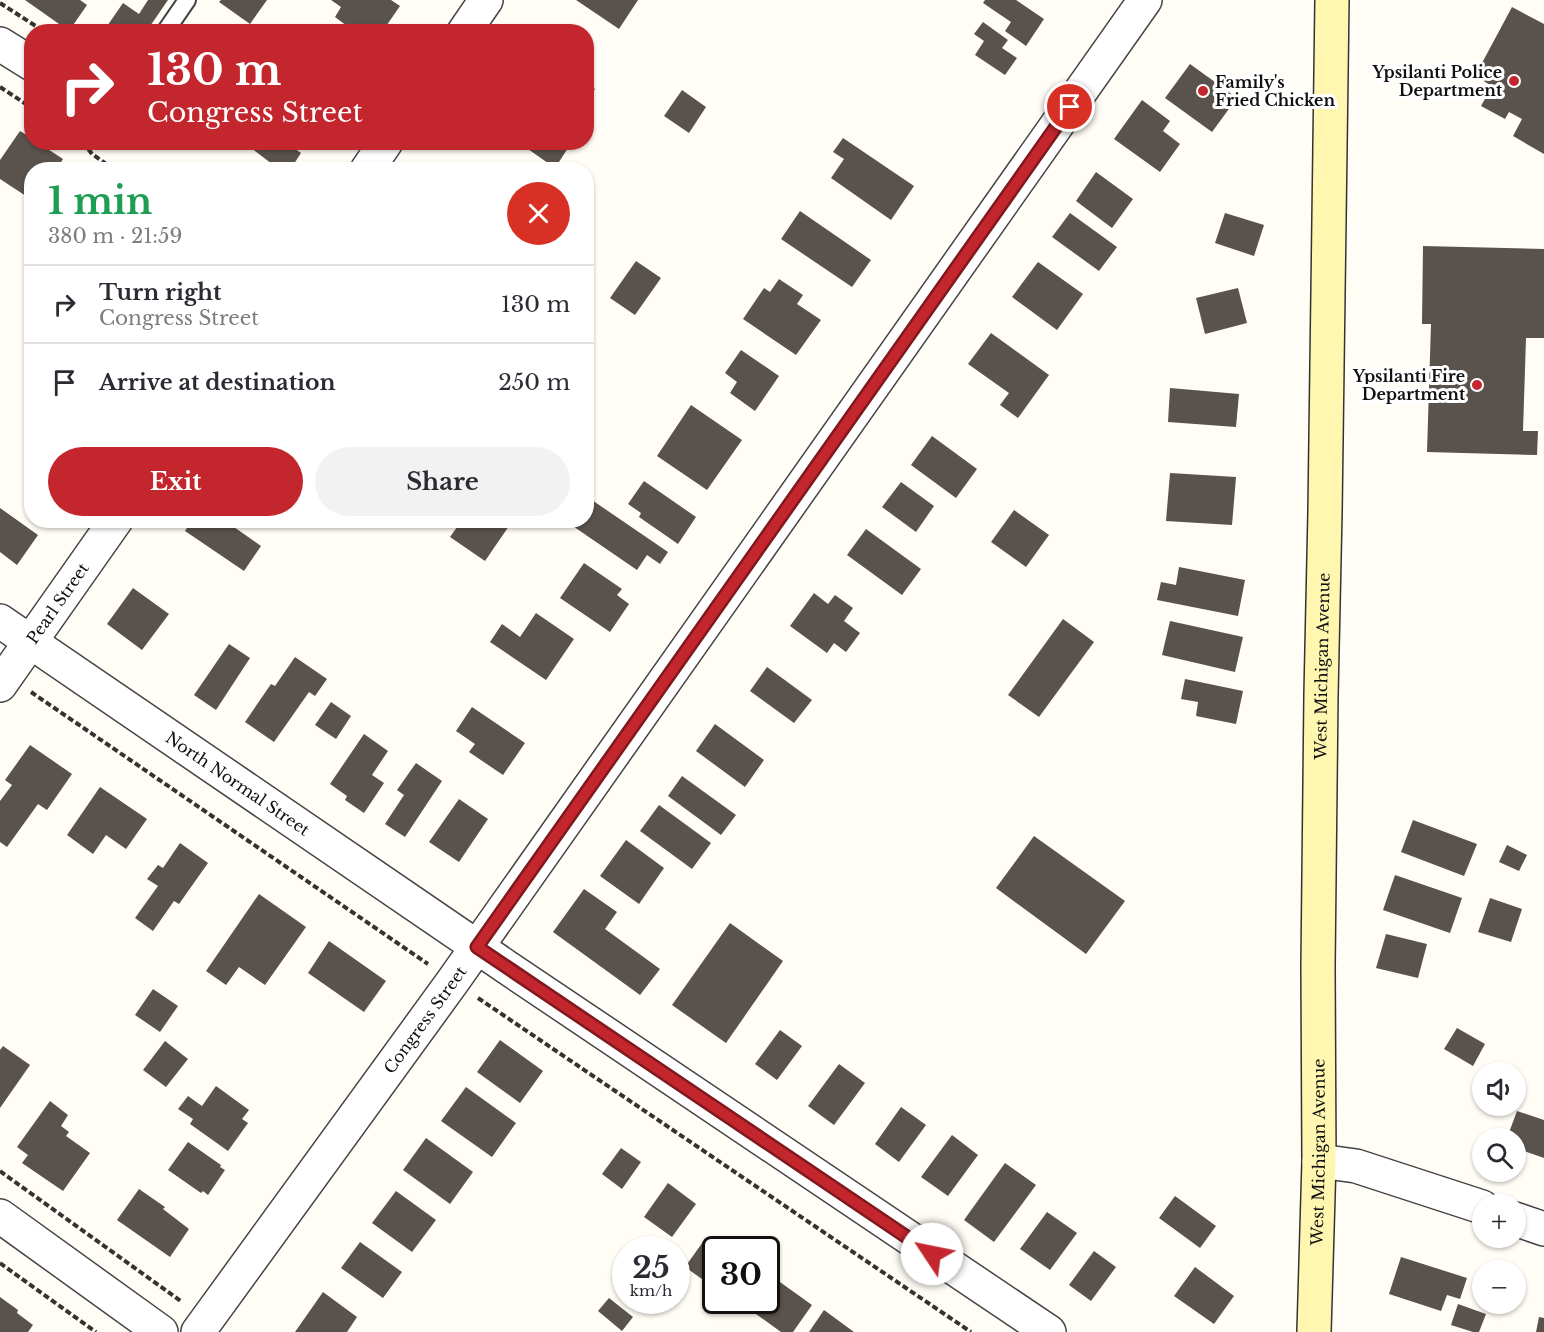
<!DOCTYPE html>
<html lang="en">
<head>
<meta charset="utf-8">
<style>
  :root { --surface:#fff; --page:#f2f2f3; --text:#2b2b33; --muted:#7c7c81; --line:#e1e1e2; --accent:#c4262e }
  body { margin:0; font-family:"Libre Baskerville",serif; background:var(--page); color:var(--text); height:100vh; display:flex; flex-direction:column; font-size:22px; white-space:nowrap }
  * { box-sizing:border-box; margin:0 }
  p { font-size:20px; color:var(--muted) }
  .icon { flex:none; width:33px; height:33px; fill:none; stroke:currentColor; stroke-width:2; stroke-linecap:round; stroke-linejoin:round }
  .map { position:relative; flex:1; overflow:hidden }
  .side { position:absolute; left:24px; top:162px; width:570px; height:366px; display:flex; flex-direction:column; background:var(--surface); border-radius:24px; box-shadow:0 2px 4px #0004 }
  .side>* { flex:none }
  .hud { position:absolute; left:24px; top:24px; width:570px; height:126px; border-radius:24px; box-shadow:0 2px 4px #0004; background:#c4262e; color:#fff; overflow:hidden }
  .buttons { position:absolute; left:1472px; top:1062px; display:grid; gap:12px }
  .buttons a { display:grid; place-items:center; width:54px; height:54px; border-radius:50%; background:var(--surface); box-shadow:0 2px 4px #0004; font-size:30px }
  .speed { position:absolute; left:612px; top:1236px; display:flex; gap:12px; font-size:30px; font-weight:700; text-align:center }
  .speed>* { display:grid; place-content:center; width:78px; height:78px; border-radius:50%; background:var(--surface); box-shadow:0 2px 4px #0004; line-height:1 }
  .speed small { font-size:15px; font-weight:400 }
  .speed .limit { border:3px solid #111; border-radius:9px; background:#fff; color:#111 }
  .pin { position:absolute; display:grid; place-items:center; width:51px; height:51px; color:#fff; margin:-26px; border:3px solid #fff; border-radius:50%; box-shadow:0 2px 6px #0007 }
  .me { position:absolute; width:66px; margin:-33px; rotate:304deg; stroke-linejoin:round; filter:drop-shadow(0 0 4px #0008) }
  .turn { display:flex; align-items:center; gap:21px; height:126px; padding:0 24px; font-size:27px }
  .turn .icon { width:78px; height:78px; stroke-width:2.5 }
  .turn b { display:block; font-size:42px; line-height:51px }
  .round { display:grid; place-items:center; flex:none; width:63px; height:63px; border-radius:32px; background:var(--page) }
  .head { display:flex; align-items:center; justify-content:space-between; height:102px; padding:0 24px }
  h1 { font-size:36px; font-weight:700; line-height:45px; color:#1e9e55 }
  .cta { display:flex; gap:12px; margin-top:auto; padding:12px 24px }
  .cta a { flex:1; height:69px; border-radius:36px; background:var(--accent); color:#fff; font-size:24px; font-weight:700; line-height:69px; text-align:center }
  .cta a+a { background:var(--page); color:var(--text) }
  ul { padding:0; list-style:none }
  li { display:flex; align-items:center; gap:18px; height:78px; padding:0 24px; border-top:2px solid var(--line) }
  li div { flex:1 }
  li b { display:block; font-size:22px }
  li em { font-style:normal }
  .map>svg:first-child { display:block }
  .building { fill:#5a524d }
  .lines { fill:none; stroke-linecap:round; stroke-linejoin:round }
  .service-casing { stroke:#444; stroke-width:20 }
  .minor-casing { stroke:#444; stroke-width:36 }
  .tertiary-casing { stroke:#444; stroke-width:36 }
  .secondary-casing { stroke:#333; stroke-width:36 }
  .path { stroke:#333; stroke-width:4; stroke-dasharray:6 3; stroke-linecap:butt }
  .service { stroke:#fff; stroke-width:16 }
  .minor { stroke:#fff; stroke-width:33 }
  .tertiary { stroke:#fff; stroke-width:33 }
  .secondary { stroke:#fff6b0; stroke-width:33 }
  .route-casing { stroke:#7f191e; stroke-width:15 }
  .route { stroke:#c4262e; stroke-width:10 }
  .poi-dot { fill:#c4262e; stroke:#fff; stroke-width:2 }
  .labels { text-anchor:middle; stroke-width:6; stroke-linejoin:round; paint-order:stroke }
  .poi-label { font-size:16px; font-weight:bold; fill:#111; stroke:#fff; text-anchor:end }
  .street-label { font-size:16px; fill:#111; stroke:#fff }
</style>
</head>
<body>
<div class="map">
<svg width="1544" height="1332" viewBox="0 0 1544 1332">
  <rect width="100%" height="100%" fill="#fffdf5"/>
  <g class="building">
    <polygon points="25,0 80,0 87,5 69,31"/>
    <polygon points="148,0 168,0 146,32 103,32 123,3 139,14"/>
    <polygon points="221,0 267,0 250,24 219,2"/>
    <polygon points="331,0 391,0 400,6 382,32 355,32 335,17 341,7"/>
    <polygon points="576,0 638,0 619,29"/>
    <polygon points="985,0 1016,0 1044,19 1026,46 1005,31 1011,22 983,3"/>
    <polygon points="1512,7 1544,24 1544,154 1513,136 1522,119 1509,112 1505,119 1481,106 1492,86 1475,76"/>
    <polygon points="983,22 1008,40 1002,48 1017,58 1005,75 975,55 984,41 974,34"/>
    <polygon points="1190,64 1237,98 1212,132 1165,98"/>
    <polygon points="586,83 595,89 586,101"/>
    <polygon points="682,90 706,107 689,133 664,116"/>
    <polygon points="1142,100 1170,121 1163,131 1180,144 1160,172 1114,139"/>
    <polygon points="20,131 32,138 32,142 37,142 63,159 56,170 32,170 32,200 0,179 0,160"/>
    <polygon points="843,138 914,186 891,220 831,178 844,159 833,152"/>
    <polygon points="243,142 286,142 301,153 290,170 280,170"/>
    <polygon points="518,142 572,142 555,168"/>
    <polygon points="1096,172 1133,199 1112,228 1076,201"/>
    <polygon points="800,211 871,260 852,287 781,239"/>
    <polygon points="1070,213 1117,247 1099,271 1052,237"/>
    <polygon points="1225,213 1264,225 1254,256 1215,243"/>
    <polygon points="1423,246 1544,249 1544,338 1526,338 1523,431 1538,431 1537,455 1427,452 1431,324 1422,324"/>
    <polygon points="636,261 661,278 635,315 610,298"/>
    <polygon points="1038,262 1083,294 1057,330 1012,297"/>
    <polygon points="779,279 803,295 797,304 821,320 796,355 743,319 764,288 770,292"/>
    <polygon points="1238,288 1247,323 1205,334 1196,298"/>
    <polygon points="991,333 1049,375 1018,418 1000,405 1009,393 968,364"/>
    <polygon points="741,350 779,376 755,411 730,393 737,382 725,373"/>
    <polygon points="1170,388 1239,394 1236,427 1168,422"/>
    <polygon points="691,405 742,440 707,490 657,456"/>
    <polygon points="932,436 977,469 956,498 911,465"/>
    <polygon points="1170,473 1236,477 1232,525 1166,521"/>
    <polygon points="644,481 696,517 678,544 639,517 641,513 628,504"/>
    <polygon points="901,482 934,506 916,532 882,507"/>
    <polygon points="586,496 668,552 660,564 647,555 637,570 564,520 586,520"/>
    <polygon points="0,508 38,535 17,565 0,552"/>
    <polygon points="1014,510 1049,535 1026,567 991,542"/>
    <polygon points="192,520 224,520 261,546 244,571 185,531"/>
    <polygon points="462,520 513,520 485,561 450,537"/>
    <polygon points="866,529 921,569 902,595 847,555"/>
    <polygon points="584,563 622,589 617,595 629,604 610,632 560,598"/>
    <polygon points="1179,567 1245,580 1238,616 1157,600 1161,582 1176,585"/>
    <polygon points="133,588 169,614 142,650 107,624"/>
    <polygon points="814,593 828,604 835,595 853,608 844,621 860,633 846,652 834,643 827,653 790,626"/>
    <polygon points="536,613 574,639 546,680 490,642 502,624 520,637"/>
    <polygon points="1063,619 1094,642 1039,717 1008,695"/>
    <polygon points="1170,621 1243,637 1235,672 1162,655"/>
    <polygon points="229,644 250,658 216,710 194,695"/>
    <polygon points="295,657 327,679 315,696 309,692 274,742 245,722 271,684 275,686"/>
    <polygon points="767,667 812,700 794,723 750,691"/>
    <polygon points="1185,679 1243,691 1236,724 1196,716 1198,702 1181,699"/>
    <polygon points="331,702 351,716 336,739 315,725"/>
    <polygon points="472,707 525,743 503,775 469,752 475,744 456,731"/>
    <polygon points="715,724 764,760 745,787 696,751"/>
    <polygon points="364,734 388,751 372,775 384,783 364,813 345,800 347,796 330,784"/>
    <polygon points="30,745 72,774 47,810 38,804 7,847 0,842 0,801 12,785 5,780"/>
    <polygon points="416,763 442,781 405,837 385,824 404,795 397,790"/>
    <polygon points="682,776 736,815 721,835 668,796"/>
    <polygon points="100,787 147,819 126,849 106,835 93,854 67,835"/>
    <polygon points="459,799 488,819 459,862 429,842"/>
    <polygon points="659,805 711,843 692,869 640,831"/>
    <polygon points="1413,820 1477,844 1464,876 1401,852"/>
    <polygon points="1034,836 1125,901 1086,954 996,888"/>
    <polygon points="626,840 664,868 639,904 600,876"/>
    <polygon points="180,843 208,863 179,904 174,901 153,931 135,918 158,886 147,879 158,865 163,868"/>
    <polygon points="1507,845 1527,855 1519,871 1499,862"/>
    <polygon points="1395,875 1462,898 1450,933 1383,910"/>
    <polygon points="584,889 617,912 605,929 660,969 640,995 553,932"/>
    <polygon points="259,894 306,927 265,985 239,967 226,985 206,971"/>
    <polygon points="1490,898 1522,909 1511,942 1478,932"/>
    <polygon points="730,923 783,961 726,1043 672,1005"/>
    <polygon points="1386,934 1427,944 1418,978 1376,968"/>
    <polygon points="329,941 386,981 364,1012 308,973"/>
    <polygon points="153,989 178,1006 160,1032 135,1015"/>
    <polygon points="1457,1028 1485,1044 1473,1066 1444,1049"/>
    <polygon points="780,1030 802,1046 777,1080 755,1064"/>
    <polygon points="500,1040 543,1071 520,1103 477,1072"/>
    <polygon points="165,1041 188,1059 166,1087 143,1070"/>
    <polygon points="3,1046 30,1065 0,1108 0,1050"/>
    <polygon points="839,1064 865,1083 834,1125 808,1106"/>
    <polygon points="216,1086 249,1110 242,1119 248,1123 228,1151 190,1124 193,1119 178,1109 188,1096 202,1106"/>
    <polygon points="466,1087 516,1123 492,1157 441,1121"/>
    <polygon points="50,1101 68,1115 61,1126 69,1132 66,1136 90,1153 63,1191 22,1163 28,1155 17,1147"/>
    <polygon points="901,1107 926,1125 899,1162 875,1144"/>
    <polygon points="1517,1111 1544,1120 1544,1158 1515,1148 1515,1138 1507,1138"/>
    <polygon points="952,1135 978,1155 948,1196 921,1177"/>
    <polygon points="426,1138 473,1172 450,1204 403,1170"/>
    <polygon points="188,1142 221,1165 220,1167 225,1170 208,1195 203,1191 201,1193 168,1170"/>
    <polygon points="621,1148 641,1162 622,1189 602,1174"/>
    <polygon points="1005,1163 1036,1185 994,1242 964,1220"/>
    <polygon points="668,1183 696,1204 672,1237 644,1217"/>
    <polygon points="139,1189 165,1207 163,1209 189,1229 170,1257 117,1220"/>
    <polygon points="396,1191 436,1220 412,1252 372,1223"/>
    <polygon points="1175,1196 1216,1226 1200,1248 1159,1218"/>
    <polygon points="1047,1212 1077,1233 1050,1270 1020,1249"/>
    <polygon points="705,1239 720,1250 716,1250 716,1289 685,1267"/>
    <polygon points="360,1242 402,1272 383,1298 341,1268"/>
    <polygon points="1094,1251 1116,1267 1091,1301 1069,1285"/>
    <polygon points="1401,1257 1467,1278 1460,1299 1447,1295 1441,1311 1389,1294"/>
    <polygon points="1195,1267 1234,1296 1214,1324 1174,1296"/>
    <polygon points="766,1272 812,1305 793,1332 781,1332 742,1304 744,1300 766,1300"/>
    <polygon points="323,1292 357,1317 347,1332 295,1332"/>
    <polygon points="0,1297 18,1310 17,1313 33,1325 28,1332 0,1332"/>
    <polygon points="609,1298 633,1317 622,1331 598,1311"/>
    <polygon points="1458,1304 1486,1314 1479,1332 1473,1332 1451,1325"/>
    <polygon points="824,1310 854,1332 809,1332"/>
    <polygon points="1539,1317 1544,1318 1544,1332 1536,1332"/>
  </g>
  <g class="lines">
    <g class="service-casing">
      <polyline id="service" points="165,32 187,0"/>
    </g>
    <g class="minor-casing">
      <g id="minor">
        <polyline points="464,32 486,0"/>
        <polyline points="0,44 32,64"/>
        <polyline points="367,170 386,142"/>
        <path id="s1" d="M0,621L505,966L1049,1332"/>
        <path id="s2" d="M0,685L116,520"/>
        <polyline points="1319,1161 1356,1166 1482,1207"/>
        <polyline points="1515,1219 1544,1229"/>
      </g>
    </g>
    <g class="tertiary-casing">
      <g id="tertiary">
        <polyline points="0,1216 161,1332"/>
        <path id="s3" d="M198,1332L453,981L1145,0"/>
      </g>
    </g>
    <g class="secondary-casing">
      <g id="secondary">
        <path id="s4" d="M1314,1332L1319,1161L1318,967L1321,695L1325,512L1332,0"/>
      </g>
    </g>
    <g class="path">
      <polyline points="0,3 45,32"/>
      <polyline points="0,87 32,108"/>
      <polyline points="83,142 92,154 115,170"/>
      <polyline points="31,692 428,964"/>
      <polyline points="478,998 971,1332"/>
      <polyline points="0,1171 182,1302"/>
      <polyline points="0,1263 96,1332"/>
    </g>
    <use href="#service" class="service"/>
    <use href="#minor" class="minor"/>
    <use href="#tertiary" class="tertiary"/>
    <use href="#secondary" class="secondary"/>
  </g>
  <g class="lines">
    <g class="route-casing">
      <polyline id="route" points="932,1254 477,947 1070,107"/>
    </g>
    <use href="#route" class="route"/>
  </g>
  <g class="poi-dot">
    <circle cx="1514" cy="81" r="6"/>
    <circle cx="1203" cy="91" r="6"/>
    <circle cx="1477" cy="385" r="6"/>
  </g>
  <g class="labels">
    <g class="poi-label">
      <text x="1502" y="78">Ypsilanti Police<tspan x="1502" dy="18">Department</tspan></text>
      <text x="1215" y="88" text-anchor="start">Family's<tspan x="1215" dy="18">Fried Chicken</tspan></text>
      <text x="1465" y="382">Ypsilanti Fire<tspan x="1465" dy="18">Department</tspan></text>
    </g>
    <g class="street-label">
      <text dy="6" stroke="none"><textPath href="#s2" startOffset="100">Pearl Street</textPath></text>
      <text dy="6" stroke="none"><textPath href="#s4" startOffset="666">West Michigan Avenue</textPath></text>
      <text dy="6" stroke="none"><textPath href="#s1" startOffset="288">North Normal Street</textPath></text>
      <text dy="6" stroke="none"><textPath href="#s3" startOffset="386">Congress Street</textPath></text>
      <text dy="6" stroke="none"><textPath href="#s4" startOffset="180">West Michigan Avenue</textPath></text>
    </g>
  </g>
</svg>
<div class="buttons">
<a><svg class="icon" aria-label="sound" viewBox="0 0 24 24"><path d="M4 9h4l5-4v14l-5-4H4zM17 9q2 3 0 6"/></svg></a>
<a><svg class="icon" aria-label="search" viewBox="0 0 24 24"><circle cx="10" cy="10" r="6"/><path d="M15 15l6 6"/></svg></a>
<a>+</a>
<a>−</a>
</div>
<div class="speed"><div>25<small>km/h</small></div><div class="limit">30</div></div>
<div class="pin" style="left:1070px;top:107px;background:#d93025"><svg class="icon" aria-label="arrive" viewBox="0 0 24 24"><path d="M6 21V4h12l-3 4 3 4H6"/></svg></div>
<svg class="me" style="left:932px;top:1254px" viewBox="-20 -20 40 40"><circle r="19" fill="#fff"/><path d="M0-13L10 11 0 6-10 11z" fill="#c4262e"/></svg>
<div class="hud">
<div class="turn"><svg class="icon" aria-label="right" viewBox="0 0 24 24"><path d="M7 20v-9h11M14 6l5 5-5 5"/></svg><div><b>130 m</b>Congress Street</div></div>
</div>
<section class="side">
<div class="head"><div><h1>1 min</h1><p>380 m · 21:59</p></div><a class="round" style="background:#d93025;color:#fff"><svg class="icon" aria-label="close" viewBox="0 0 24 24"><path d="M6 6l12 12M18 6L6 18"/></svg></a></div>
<ul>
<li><svg class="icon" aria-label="right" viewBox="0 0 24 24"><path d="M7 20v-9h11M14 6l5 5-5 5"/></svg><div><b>Turn right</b><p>Congress Street</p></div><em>130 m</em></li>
<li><svg class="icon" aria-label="arrive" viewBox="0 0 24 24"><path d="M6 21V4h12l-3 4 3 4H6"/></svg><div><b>Arrive at destination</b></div><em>250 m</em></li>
</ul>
<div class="cta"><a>Exit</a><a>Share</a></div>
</section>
</div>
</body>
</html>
